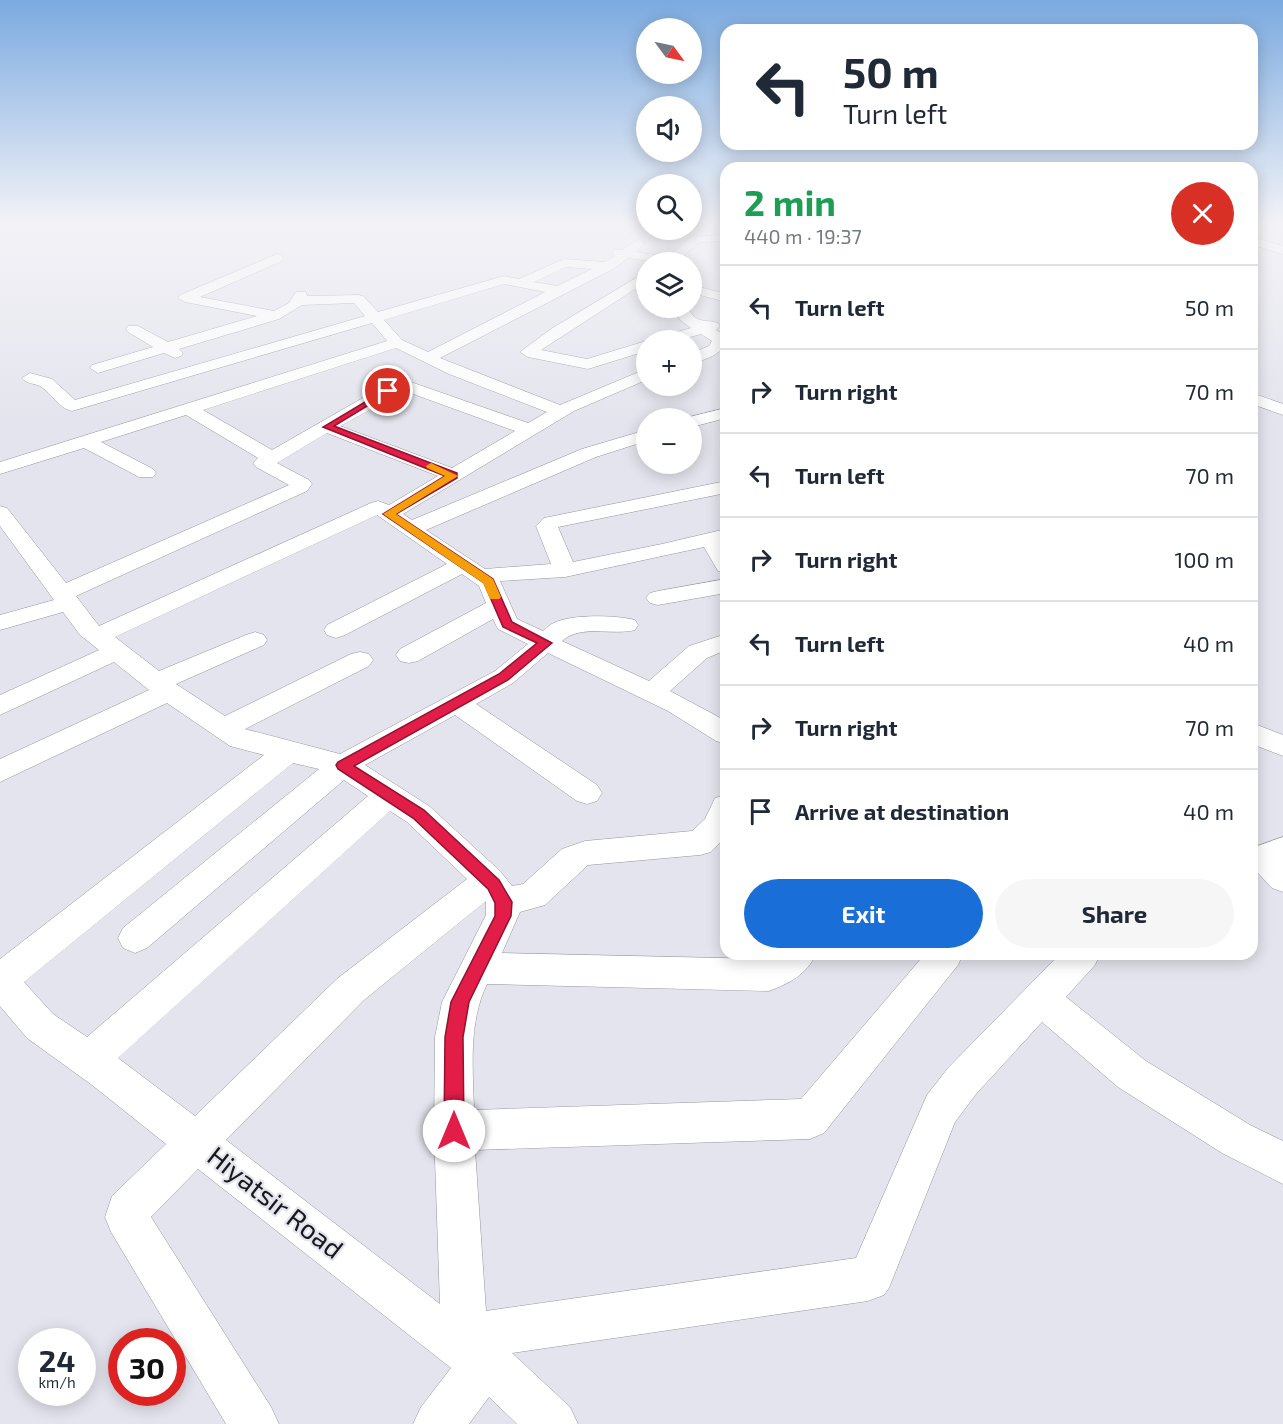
<!DOCTYPE html>
<html lang="en">
<head>
<meta charset="utf-8">
<style>
  :root { --surface:#fff; --page:#f6f6f7; --text:#1f2937; --muted:#747a83; --line:#e0e1e3; --accent:#1a6ed8 }
  body { margin:0; font-family:"Exo 2",sans-serif; background:var(--page); color:var(--text); height:100vh; display:flex; flex-direction:column; font-size:22px; white-space:nowrap }
  * { box-sizing:border-box; margin:0 }
  p { font-size:20px; color:var(--muted) }
  .icon { flex:none; width:33px; height:33px; fill:none; stroke:currentColor; stroke-width:2; stroke-linecap:round; stroke-linejoin:round }
  .map { position:relative; flex:1; overflow:hidden }
  .sheet { position:absolute; left:720px; top:162px; width:538px; height:798px; display:flex; flex-direction:column; background:var(--surface); border-radius:18px; box-shadow:0 3px 15px #0003 }
  .sheet>* { flex:none }
  .guide { position:absolute; left:720px; top:24px; width:538px; height:126px; border-radius:18px; box-shadow:0 3px 15px #0003; background:#fff; color:var(--text); overflow:hidden }
  .needle { width:39px; rotate:123deg }
  .tools { position:absolute; left:636px; top:18px; display:grid; gap:12px }
  .tools a { display:grid; place-items:center; width:66px; height:66px; border-radius:50%; background:var(--surface); box-shadow:0 3px 15px #0003; font-size:30px }
  .speed { position:absolute; left:18px; top:1328px; display:flex; gap:12px; font-size:30px; font-weight:700; text-align:center }
  .speed>* { display:grid; place-content:center; width:78px; height:78px; border-radius:50%; background:var(--surface); box-shadow:0 3px 15px #0003; line-height:1 }
  .speed small { font-size:15px; font-weight:400 }
  .speed .limit { border:9px solid #d22; background:#fff; color:#111 }
  .pin { position:absolute; display:grid; place-items:center; width:51px; height:51px; color:#fff; margin:-26px; border:3px solid #fff; border-radius:50%; box-shadow:0 2px 6px #0007 }
  .me { position:absolute; width:66px; margin:-33px; rotate:0deg; stroke-linejoin:round; filter:drop-shadow(0 0 4px #0008) }
  .turn { display:flex; align-items:center; gap:21px; height:126px; padding:0 24px; font-size:27px }
  .turn .icon { width:78px; height:78px; stroke-width:2.5 }
  .turn b { display:block; font-size:42px; line-height:51px }
  .round { display:grid; place-items:center; flex:none; width:63px; height:63px; border-radius:32px; background:var(--page) }
  .head { display:flex; align-items:center; justify-content:space-between; height:102px; padding:0 24px }
  h1 { font-size:36px; font-weight:700; line-height:45px; color:#1e9e55 }
  .cta { display:flex; gap:12px; margin-top:auto; padding:12px 24px }
  .cta a { flex:1; height:69px; border-radius:36px; background:var(--accent); color:#fff; font-size:24px; font-weight:700; line-height:69px; text-align:center }
  .cta a+a { background:var(--page); color:var(--text) }
  ul { padding:0; list-style:none }
  li { display:flex; align-items:center; gap:18px; height:84px; padding:0 24px; border-top:2px solid var(--line) }
  li div { flex:1 }
  li b { display:block; font-size:22px }
  li em { font-style:normal }
  .map>svg:first-child { display:block }
  .lines { fill:none; stroke-linecap:round; stroke-linejoin:round }
  .minor-casing { stroke:#94949d; stroke-width:1 }
  .minor { fill:#fff; fill-rule:evenodd }
  .route { fill:#e11d48; stroke:#92132f; stroke-width:1.5 }
  .slow { fill:#f59e0b }
  .labels { text-anchor:middle; stroke-width:4.5; stroke-linejoin:round; paint-order:stroke }
  .near-street-label { font-size:27px; fill:#18181c; stroke:#e4e4ee }
</style>
</head>
<body>
<div class="map">
<svg width="1283" height="1424" viewBox="0 0 1283 1424">
  <rect width="100%" height="100%" fill="#e4e4ee"/>
  <g class="lines">
    <g class="minor-casing">
      <g id="minor">
        <path d="M726,231V240L698,243L677,262H656L628,258L613,269L440,358L560,405L646,369V380L574,411L403,514L412,520L582,449L646,430V441L596,457L426,530L485,569L551,564L536,526L544,518L726,481V493L558,527L573,562L662,544L726,529V541L723,542L726,548V573L718,571L704,547L565,577L500,581L517,619L543,631C546,629 550,624 554,623C571,614 616,615 635,620L638,625L635,630C611,636 581,624 562,641L649,681L689,646L726,634V650L707,658L670,691L726,721V744L716,741L668,711L548,653L513,683L476,704L597,785L602,793L597,801L587,804L577,801L455,715L365,765L429,806L500,871L512,886L523,884L562,849L585,841L692,831L705,819L715,798L726,795V836L711,852L700,855L588,865L545,905L520,912L502,953L767,959L776,954H816C806,975 790,983 769,991L487,984C468,1024 473,1067 474,1110L801,1099L925,954H963L958,965L824,1133L810,1139L475,1150L486,1311L856,1258L927,1095L948,1068L1060,954H1100L1095,965L1066,997L1146,1061L1250,1125L1283,1141V1184L1222,1153L1118,1087L1042,1022L976,1094L955,1122L889,1288L884,1295L868,1301L512,1353L570,1407L578,1424H517L489,1397L469,1424H413L421,1407L451,1368L198,1169L151,1217L271,1407L279,1424H226L111,1232L105,1217L112,1196L166,1144L92,1085L27,1038L0,1006V959L264,755L230,746L167,703L0,782V759L149,690L114,662L0,715V695L99,650L80,635L63,612L0,630V615L54,600L0,526V506L7,508L66,583L289,485L256,467L253,463L258,458L186,415L101,442L153,469L156,473L153,477H139L84,448L0,474V462L387,341L372,323L72,411C58,408 52,393 40,386C33,383 27,384 22,378L30,373L52,379L75,400L365,316L354,303L302,305L279,319L179,349L183,353L181,356L175,358L164,353L98,373L90,368L92,365L153,347L128,332L126,329L128,326H138L168,342L257,316L185,302L178,298L180,295L277,254L282,255L283,258L282,261L200,297L274,311L289,303L296,292H306L307,296L358,295L363,296L378,312L504,276L519,279L564,259L605,262L615,256L612,253L614,250H622L639,239L645,243L636,252L668,257L691,237L718,235ZM566,267L592,269L557,286L534,282ZM504,284L545,292L428,352L402,340L384,320ZM396,348L449,374L547,412L528,423L405,380L382,387L272,450L203,410ZM405,391L515,431L452,468L340,426ZM327,433L438,476L389,505L378,501L371,503L99,626L76,596L307,491L312,484L309,480L277,463ZM377,515L447,564L327,625L324,630L327,635L336,638L345,635L462,574L479,586L486,603L400,649L396,655L400,661L409,663L418,661L493,619L498,629L528,644L495,671L340,754L245,729L369,666L373,660L369,654L360,652L351,654L225,716L176,684L264,645L267,640L264,635L255,632L246,635L159,671L115,637ZM293,763L319,769L123,928L118,938L123,948L135,953L147,948L344,780L368,796L87,1037L53,1014L24,982ZM390,811L407,822L467,879L338,978L195,1116L118,1058ZM486,901V915L442,1002L435,1037L434,1131L440,1304L226,1140L364,1000Z"/>
        <polygon points="1252,237 1283,246 1283,254 1252,245"/>
        <polygon points="646,272 646,282 541,350 587,359 646,341 646,351 588,369 528,357 520,352 551,329"/>
        <polygon points="692,285 726,294 726,302 692,293"/>
        <path d="M674,308H688C696,324 704,319 718,323L720,326L716,330L726,336C726,354 707,359 692,363V353L709,346L712,341L701,334L680,340H658L660,337L691,328L680,320Z"/>
        <polygon points="1252,393 1283,404 1283,415 1252,404"/>
        <polygon points="726,408 726,418 692,427 692,418 685,418"/>
        <polygon points="726,579 726,593 658,605 650,603 646,598 650,593 658,591"/>
        <polygon points="1252,723 1283,735 1283,756 1252,744"/>
        <polygon points="1283,837 1283,892 1272,888 1257,872 1252,874 1252,848"/>
      </g>
    </g>
    <use href="#minor" class="minor"/>
  </g>
  <linearGradient id="sky" x2="0" y2="1"><stop stop-color="#7baae0"/><stop offset="0.53" stop-color="#f3f3f7"/><stop offset="1" stop-color="#f3f3f7" stop-opacity="0"/></linearGradient>
  <rect width="1283" height="422" fill="url(#sky)"/>
  <polygon class="route" points="385,390 392,391 334,426 457,473 457,478 396,514 493,579 512,622 552,643 508,680 354,766 424,810 499,880 512,902 511,916 469,1002 463,1037 464,1131 461,1138 454,1141 447,1138 444,1131 445,1037 451,1002 495,916 495,903 488,889 413,818 338,769 336,765 338,762 499,674 537,643 503,627 484,583 383,514 445,476 323,427"/>
  <polygon class="slow" points="431,463 458,476 396,514 493,579 501,597 499,599 490,599 483,583 383,514 445,476 427,468 426,466"/>
  <g class="labels">
    <g class="near-street-label">
      <text transform="translate(275 1203) rotate(38)" y="9">Hiyatsir Road</text>
    </g>
  </g>
</svg>
<div class="tools">
<a><svg class="needle" viewBox="-14 -14 28 28"><path d="M0-13l5 13h-10z" fill="#e53935"/><path d="M0 13l5-13h-10z" fill="#747a83"/></svg></a>
<a><svg class="icon" aria-label="sound" viewBox="0 0 24 24"><path d="M4 9h4l5-4v14l-5-4H4zM17 9q2 3 0 6"/></svg></a>
<a><svg class="icon" aria-label="search" viewBox="0 0 24 24"><circle cx="10" cy="10" r="6"/><path d="M15 15l6 6"/></svg></a>
<a><svg class="icon" aria-label="layers" viewBox="0 0 24 24"><path d="M12 4l9 5-9 5-9-5zM3 14l9 5 9-5"/></svg></a>
<a>+</a>
<a>−</a>
</div>
<div class="speed"><div>24<small>km/h</small></div><div class="limit">30</div></div>
<div class="pin" style="left:388px;top:391px;background:#d93025"><svg class="icon" aria-label="arrive" viewBox="0 0 24 24"><path d="M6 21V4h12l-3 4 3 4H6"/></svg></div>
<svg class="me" style="left:454px;top:1131px" viewBox="-20 -20 40 40"><circle r="19" fill="#fff"/><path d="M0-13L10 11 0 6-10 11z" fill="#e11d48"/></svg>
<div class="guide">
<div class="turn"><svg class="icon" aria-label="left" viewBox="0 0 24 24"><path d="M17 20v-9H6M10 6l-5 5 5 5"/></svg><div><b>50 m</b>Turn left</div></div>
</div>
<section class="sheet">
<div class="head"><div><h1>2 min</h1><p>440 m · 19:37</p></div><a class="round" style="background:#d93025;color:#fff"><svg class="icon" aria-label="close" viewBox="0 0 24 24"><path d="M6 6l12 12M18 6L6 18"/></svg></a></div>
<ul>
<li><svg class="icon" aria-label="left" viewBox="0 0 24 24"><path d="M17 20v-9H6M10 6l-5 5 5 5"/></svg><div><b>Turn left</b></div><em>50 m</em></li>
<li><svg class="icon" aria-label="right" viewBox="0 0 24 24"><path d="M7 20v-9h11M14 6l5 5-5 5"/></svg><div><b>Turn right</b></div><em>70 m</em></li>
<li><svg class="icon" aria-label="left" viewBox="0 0 24 24"><path d="M17 20v-9H6M10 6l-5 5 5 5"/></svg><div><b>Turn left</b></div><em>70 m</em></li>
<li><svg class="icon" aria-label="right" viewBox="0 0 24 24"><path d="M7 20v-9h11M14 6l5 5-5 5"/></svg><div><b>Turn right</b></div><em>100 m</em></li>
<li><svg class="icon" aria-label="left" viewBox="0 0 24 24"><path d="M17 20v-9H6M10 6l-5 5 5 5"/></svg><div><b>Turn left</b></div><em>40 m</em></li>
<li><svg class="icon" aria-label="right" viewBox="0 0 24 24"><path d="M7 20v-9h11M14 6l5 5-5 5"/></svg><div><b>Turn right</b></div><em>70 m</em></li>
<li><svg class="icon" aria-label="arrive" viewBox="0 0 24 24"><path d="M6 21V4h12l-3 4 3 4H6"/></svg><div><b>Arrive at destination</b></div><em>40 m</em></li>
</ul>
<div class="cta"><a>Exit</a><a>Share</a></div>
</section>
</div>
</body>
</html>
